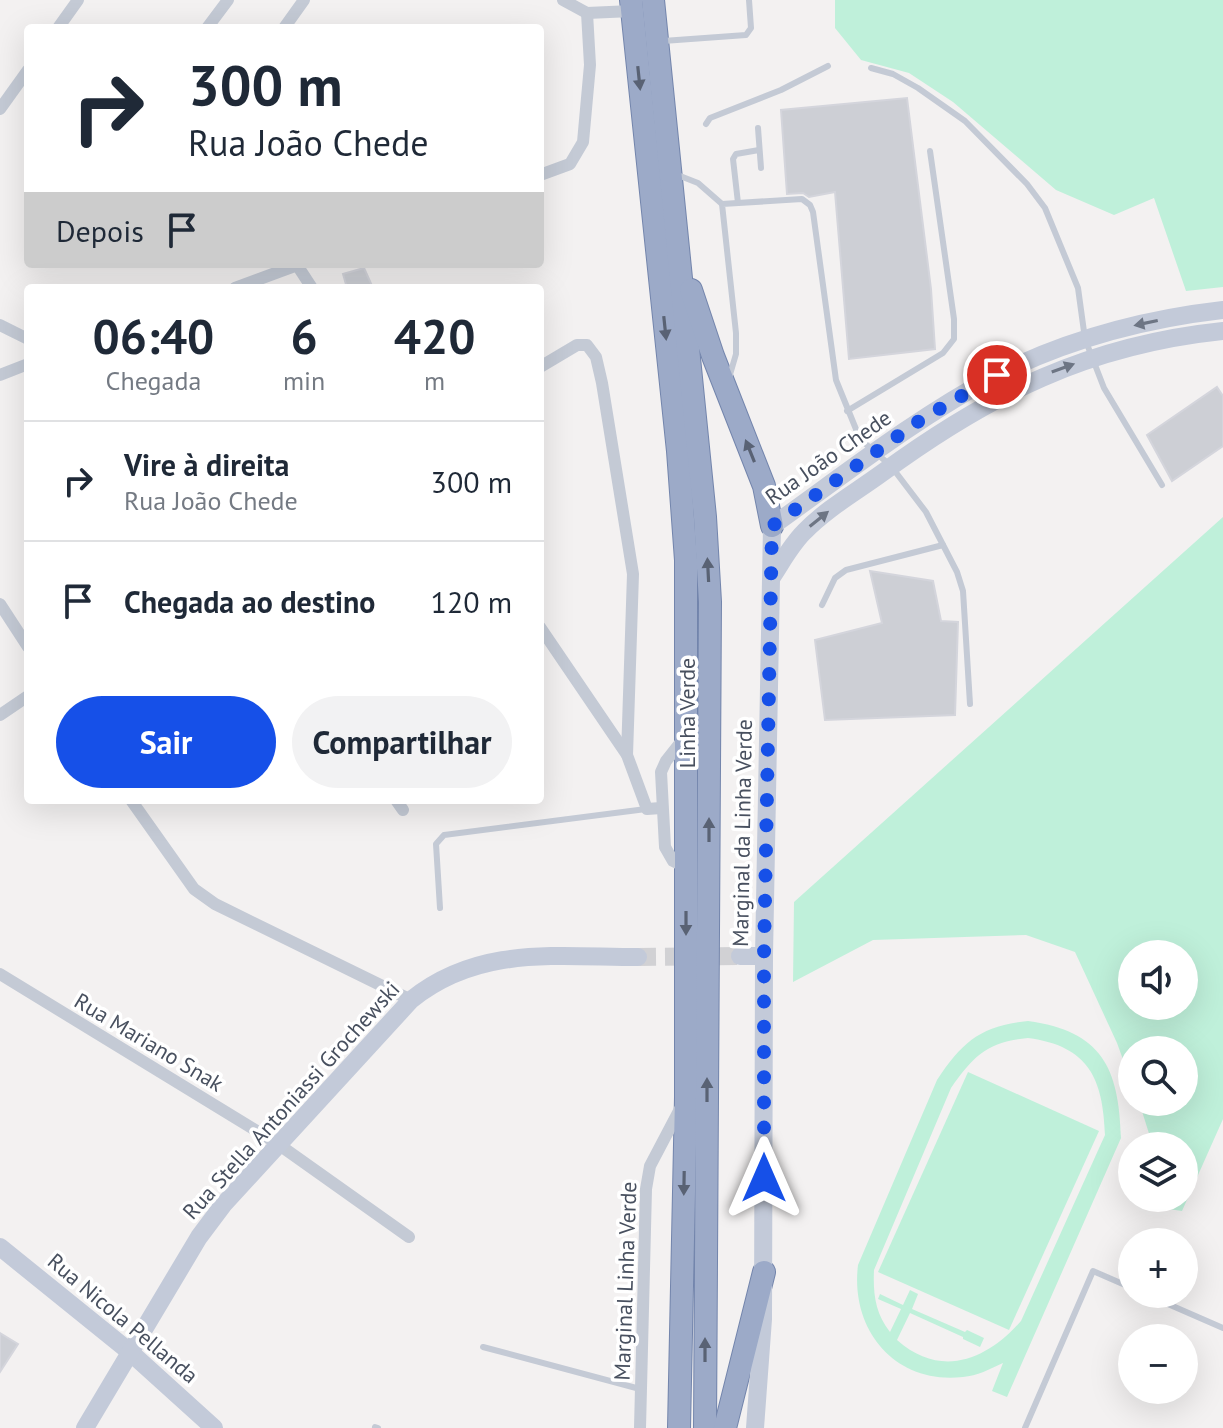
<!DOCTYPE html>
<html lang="pt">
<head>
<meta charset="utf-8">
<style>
  :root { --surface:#fff; --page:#f2f2f3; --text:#1f2937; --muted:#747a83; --line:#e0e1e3; --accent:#1650e8 }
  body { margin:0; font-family:"PT Sans",sans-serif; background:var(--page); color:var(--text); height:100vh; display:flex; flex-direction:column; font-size:30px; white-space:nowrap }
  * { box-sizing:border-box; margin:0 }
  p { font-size:26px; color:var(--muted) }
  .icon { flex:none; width:44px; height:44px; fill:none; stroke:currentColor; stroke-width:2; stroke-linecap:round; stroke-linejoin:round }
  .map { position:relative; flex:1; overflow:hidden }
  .drawer { position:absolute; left:24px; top:284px; width:520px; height:520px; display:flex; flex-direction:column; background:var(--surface); border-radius:8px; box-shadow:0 8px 32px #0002 }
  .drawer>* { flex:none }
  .top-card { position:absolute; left:24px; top:24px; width:520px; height:244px; border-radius:8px; box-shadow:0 8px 32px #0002; background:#fff; color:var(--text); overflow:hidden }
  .buttons { position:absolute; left:1118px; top:940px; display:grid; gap:16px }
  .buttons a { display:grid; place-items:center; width:80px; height:80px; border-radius:50%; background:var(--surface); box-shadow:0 8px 32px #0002; font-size:40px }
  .pin { position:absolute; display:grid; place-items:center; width:68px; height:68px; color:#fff; margin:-34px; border:4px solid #fff; border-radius:50%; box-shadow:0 2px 8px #0007 }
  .me { position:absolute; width:88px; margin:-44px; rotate:0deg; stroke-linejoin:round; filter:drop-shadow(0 0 6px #0008) }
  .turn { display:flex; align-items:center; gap:28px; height:168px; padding:0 32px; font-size:36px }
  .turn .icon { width:104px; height:104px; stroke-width:2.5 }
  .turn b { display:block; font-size:56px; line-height:68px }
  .then { display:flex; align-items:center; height:76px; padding:0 32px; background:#0003; gap:16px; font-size:30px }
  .eta { display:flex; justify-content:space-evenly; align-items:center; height:136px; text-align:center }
  .eta b { font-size:48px; font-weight:700; line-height:56px }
  .cta { display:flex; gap:16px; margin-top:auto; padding:16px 32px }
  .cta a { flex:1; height:92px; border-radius:48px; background:var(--accent); color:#fff; font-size:32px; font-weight:700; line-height:92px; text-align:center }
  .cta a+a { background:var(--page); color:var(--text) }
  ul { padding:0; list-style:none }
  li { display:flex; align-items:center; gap:24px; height:120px; padding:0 32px; border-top:2px solid var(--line) }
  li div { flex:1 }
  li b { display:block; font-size:30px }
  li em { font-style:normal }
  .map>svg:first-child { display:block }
  .green { fill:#bff0da; fill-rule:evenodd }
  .building { fill:#cdcfd5; stroke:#d4d5dc; stroke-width:2 }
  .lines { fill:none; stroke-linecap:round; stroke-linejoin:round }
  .secondary-tunnel { stroke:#d1d1d4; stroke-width:18; stroke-dasharray:18 9; stroke-linecap:butt }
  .trunk-casing { stroke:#7385ac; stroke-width:24 }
  .service { stroke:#c4cad5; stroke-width:6 }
  .minor { stroke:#c4cad5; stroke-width:12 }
  .secondary { stroke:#c3cad9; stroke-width:18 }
  .trunk { stroke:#9caac8; stroke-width:22 }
  .oneway { fill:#596274 }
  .oneway2 { fill:#6d7584 }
  .route { stroke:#1650e8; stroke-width:14; stroke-dasharray:0 25.2 }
  .labels { text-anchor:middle; stroke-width:7; stroke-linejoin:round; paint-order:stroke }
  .street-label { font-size:22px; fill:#48505f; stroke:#fff }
</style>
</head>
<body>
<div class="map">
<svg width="1223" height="1428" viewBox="0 0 1223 1428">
  <rect width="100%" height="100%" fill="#f3f1f1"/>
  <g class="green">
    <polygon points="835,0 1223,0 1223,287 1186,291 1154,198 1114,215 1056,190 953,102 909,73 861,60 835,28"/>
    <path d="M1223,517V1119L1182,1211L1161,1208L1159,1198H1184V1146H1153L1139,1102H1184V1050H1132V1084L1117,1043L1075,952L1026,935L873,940L793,982L794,902ZM1184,954V1006H1132V954Z"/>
    <path d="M1028,1021C1102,1031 1119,1068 1121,1138L1007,1397L992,1391L1003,1363C990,1369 977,1376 963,1377C895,1385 850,1330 858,1265L937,1080C963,1041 981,1026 1028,1021ZM1028,1038C1089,1046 1103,1079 1105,1135L1021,1321C987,1360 941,1379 897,1340L910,1313L963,1337V1339L980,1347L984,1338L967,1330L965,1332L912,1309L918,1294L910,1290L903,1305L880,1294L878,1299L901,1309L890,1332C875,1313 873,1293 874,1270L951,1088C974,1055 988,1042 1028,1038Z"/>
    <polygon points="968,1072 1099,1131 1009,1330 878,1272"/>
  </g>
  <g class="building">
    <polygon points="907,98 931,289 935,349 849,359 835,192 809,197 803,193 787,194 781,110"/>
    <polygon points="364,268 373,288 347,288 343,274"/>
    <polygon points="1217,387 1223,396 1223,446 1172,481 1147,435"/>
    <polygon points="870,571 933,581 941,621 958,622 955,715 825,720 815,640 882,623"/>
    <polygon points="0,1333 18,1344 0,1372"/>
  </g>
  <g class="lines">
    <polyline class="secondary-tunnel" points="638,957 740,956"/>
    <g class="trunk-casing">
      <g id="trunk">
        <polyline points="631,0 678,451 686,560 686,1097 679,1428"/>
        <polyline points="653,0 705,517 710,602 705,1428"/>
        <polyline points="691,290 713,356 764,486 772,526"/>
        <polyline points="725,1428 764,1272"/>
      </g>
    </g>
    <g class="service">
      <polyline points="663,41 746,35 751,28 749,0"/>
      <polyline points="871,68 893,74 918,88 965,121 1027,184 1045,208 1078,288 1085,339 1104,388 1162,485"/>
      <polyline points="706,124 710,118 781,90 828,66"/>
      <polyline points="758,128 761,168"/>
      <polyline points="675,174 698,183 722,204"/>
      <polyline points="738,203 733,159 736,154 759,150"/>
      <polyline points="729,378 736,354 736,333 722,204 802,199 810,205 813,212 836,380 860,439 891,466 926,512 957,572 963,591 970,704"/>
      <polyline points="847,411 943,353 954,339 954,319 930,151"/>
      <polyline points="822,605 835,578 846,570 943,545"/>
      <polyline points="440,908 436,844 444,835 646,809"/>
      <polyline points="1145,1294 1223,1328"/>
      <polyline points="483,1347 640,1389"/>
      <polyline points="375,1427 378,1428"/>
      <polyline points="1025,1428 1093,1271 1132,1288"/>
    </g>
    <g class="minor">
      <polyline points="563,0 587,13 632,11"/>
      <polyline points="58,28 78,0"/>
      <polyline points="207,28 228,0"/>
      <polyline points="284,28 304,0"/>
      <polyline points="0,109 28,70"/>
      <polyline points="540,175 570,164 583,142 590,65 587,13"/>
      <polyline points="297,265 312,288"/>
      <polyline points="235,288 300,264"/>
      <polyline points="0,325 28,339"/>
      <polyline points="540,367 577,345 587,345 596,357 602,383 633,574 627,755"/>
      <polyline points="0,375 28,364"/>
      <polyline points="0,604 28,647"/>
      <polyline points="540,627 627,755 647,809 661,808"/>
      <polyline points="0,715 28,696"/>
      <polyline points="685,737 666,761 661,772 665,847 673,861 687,868"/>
      <polyline points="131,800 194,889 215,904 411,1000"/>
      <polyline points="396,800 403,810"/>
      <polyline points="0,974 278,1144 409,1237"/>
      <polyline points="640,1428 646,1189 650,1166 681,1107"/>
    </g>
    <g class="secondary">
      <path d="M772,577C782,562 791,545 804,532C826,509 856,492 882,473C990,394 1088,345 1223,331"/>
      <polyline points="740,956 764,956"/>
      <polyline points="0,1247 130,1352 214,1428"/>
      <path d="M85,1428L199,1237L223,1205L411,1000C479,945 557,957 638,957"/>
      <path d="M755,1428L763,1319L764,956L772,526C845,474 916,418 995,376C1066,340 1144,319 1223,310"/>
    </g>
    <use href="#trunk" class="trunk"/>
  </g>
  <defs><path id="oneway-solid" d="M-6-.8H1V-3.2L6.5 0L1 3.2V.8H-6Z" transform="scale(2)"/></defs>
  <g class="oneway">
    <use href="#oneway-solid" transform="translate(639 78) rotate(84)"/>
    <use href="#oneway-solid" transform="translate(665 328) rotate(84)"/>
    <use href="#oneway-solid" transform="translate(750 451) rotate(-112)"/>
    <use href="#oneway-solid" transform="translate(708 570) rotate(-93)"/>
    <use href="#oneway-solid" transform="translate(709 830) rotate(-90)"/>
    <use href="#oneway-solid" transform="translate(686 923) rotate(90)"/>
    <use href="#oneway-solid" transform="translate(707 1090) rotate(-90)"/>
    <use href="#oneway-solid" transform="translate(684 1183) rotate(91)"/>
    <use href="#oneway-solid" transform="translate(705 1350) rotate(-90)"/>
  </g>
  <g class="oneway2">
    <use href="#oneway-solid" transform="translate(1146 323) rotate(168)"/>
    <use href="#oneway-solid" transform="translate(1063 368) rotate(-20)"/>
    <use href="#oneway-solid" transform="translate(819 519) rotate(-39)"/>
  </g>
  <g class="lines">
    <polyline class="route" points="764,1178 764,956 772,526 919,421 997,375"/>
  </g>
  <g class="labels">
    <g class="street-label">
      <text transform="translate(828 457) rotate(-35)" y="8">Rua João Chede</text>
      <text transform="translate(687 713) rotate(-90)" y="8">Linha Verde</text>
      <text transform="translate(742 833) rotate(-89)" y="8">Marginal da Linha Verde</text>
      <text transform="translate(149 1042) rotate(31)" y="8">Rua Mariano Snak</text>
      <text transform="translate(291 1100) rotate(-48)" y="8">Rua Stella Antoniassi Grochewski</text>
      <text transform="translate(625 1281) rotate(-88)" y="8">Marginal Linha Verde</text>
      <text transform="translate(123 1318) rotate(40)" y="8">Rua Nicola Pellanda</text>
    </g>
  </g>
</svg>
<div class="buttons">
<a><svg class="icon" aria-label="sound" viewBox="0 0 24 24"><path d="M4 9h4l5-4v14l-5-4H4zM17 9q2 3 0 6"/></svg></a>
<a><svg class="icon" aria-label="search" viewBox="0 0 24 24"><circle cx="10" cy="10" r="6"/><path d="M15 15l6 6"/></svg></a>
<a><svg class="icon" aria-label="layers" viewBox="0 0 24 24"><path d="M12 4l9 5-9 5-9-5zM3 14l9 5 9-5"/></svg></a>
<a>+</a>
<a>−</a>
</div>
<div class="pin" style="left:997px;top:375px;background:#d93025"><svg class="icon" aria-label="arrive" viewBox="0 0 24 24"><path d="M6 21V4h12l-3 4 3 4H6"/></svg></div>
<svg class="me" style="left:764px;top:1178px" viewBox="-20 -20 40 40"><path d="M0-17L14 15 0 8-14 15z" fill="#1650e8" stroke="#fff" stroke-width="4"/></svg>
<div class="top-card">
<div class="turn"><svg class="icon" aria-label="right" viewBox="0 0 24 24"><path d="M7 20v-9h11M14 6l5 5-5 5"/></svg><div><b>300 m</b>Rua João Chede</div></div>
<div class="then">Depois<svg class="icon" aria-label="arrive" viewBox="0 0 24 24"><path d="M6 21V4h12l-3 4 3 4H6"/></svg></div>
</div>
<section class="drawer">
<div class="eta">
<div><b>06:40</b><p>Chegada</p></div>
<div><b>6</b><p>min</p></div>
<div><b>420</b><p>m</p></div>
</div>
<ul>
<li><svg class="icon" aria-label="right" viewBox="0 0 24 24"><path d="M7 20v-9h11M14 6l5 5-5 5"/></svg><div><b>Vire à direita</b><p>Rua João Chede</p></div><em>300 m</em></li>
<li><svg class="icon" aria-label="arrive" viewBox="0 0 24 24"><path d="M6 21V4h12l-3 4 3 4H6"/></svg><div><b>Chegada ao destino</b></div><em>120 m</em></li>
</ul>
<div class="cta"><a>Sair</a><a>Compartilhar</a></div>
</section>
</div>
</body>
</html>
